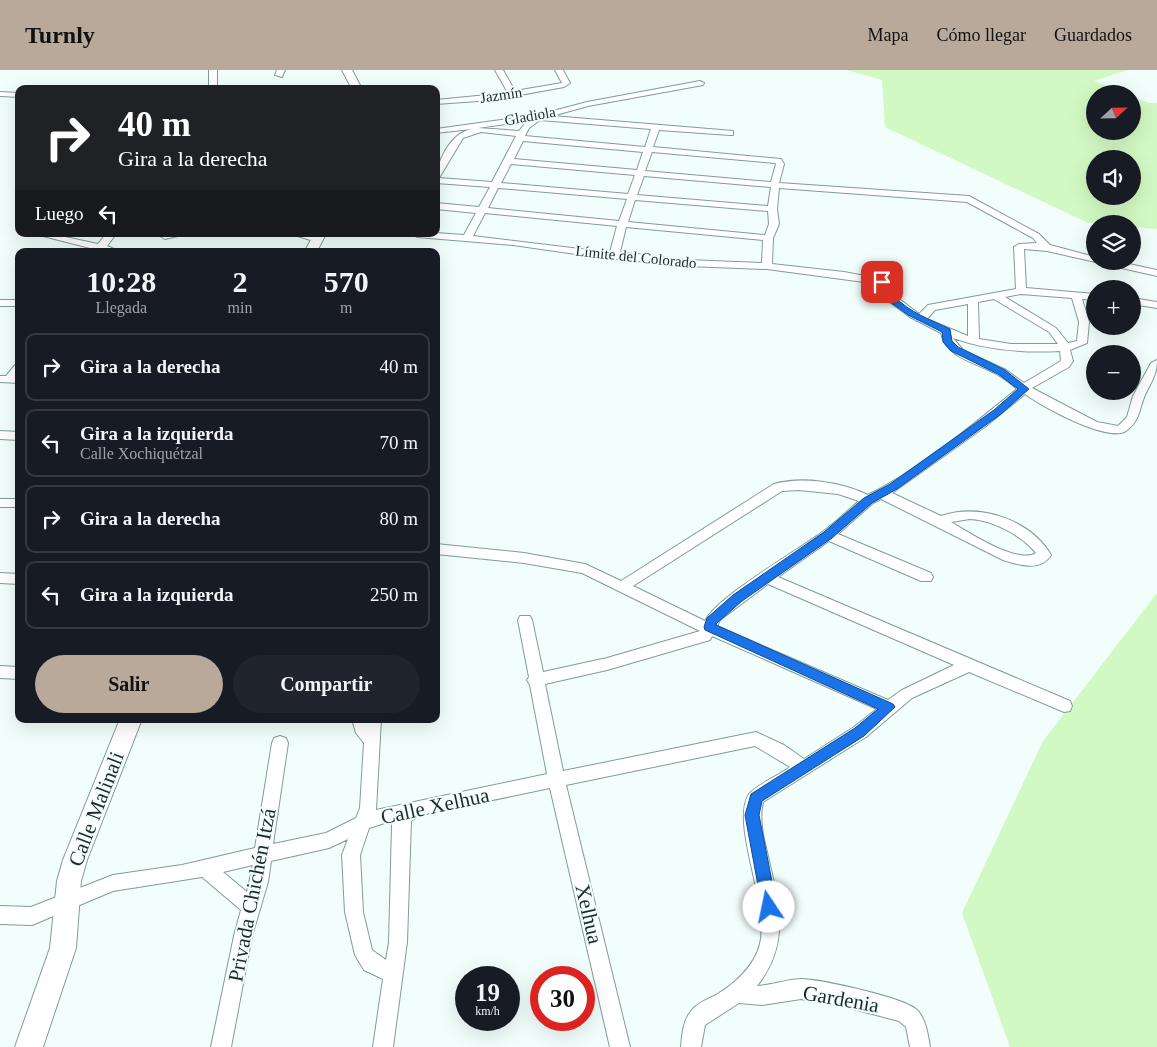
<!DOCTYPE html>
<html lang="es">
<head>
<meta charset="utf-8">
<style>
  :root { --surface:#171b24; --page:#20242c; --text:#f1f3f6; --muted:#9ea1a6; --line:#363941; --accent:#b8a99a }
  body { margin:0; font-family:"Times New Roman",serif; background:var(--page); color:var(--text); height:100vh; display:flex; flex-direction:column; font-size:19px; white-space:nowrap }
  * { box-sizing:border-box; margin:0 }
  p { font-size:16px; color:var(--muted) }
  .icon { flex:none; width:28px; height:28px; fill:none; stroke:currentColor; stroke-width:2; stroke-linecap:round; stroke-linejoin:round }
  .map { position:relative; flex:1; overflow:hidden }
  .panel { position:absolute; left:15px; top:178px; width:425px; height:475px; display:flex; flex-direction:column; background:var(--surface); border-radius:10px; box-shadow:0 5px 20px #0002 }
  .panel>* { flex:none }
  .guide { position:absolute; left:15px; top:15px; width:425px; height:152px; border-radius:10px; box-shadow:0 5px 20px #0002; background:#202124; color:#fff; overflow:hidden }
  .needle { width:32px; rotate:68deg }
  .fabs { position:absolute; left:1086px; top:15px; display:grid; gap:10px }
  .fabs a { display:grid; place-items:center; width:55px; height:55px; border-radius:50%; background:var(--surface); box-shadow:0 5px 20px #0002; font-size:25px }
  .speed { position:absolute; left:455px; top:896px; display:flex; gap:10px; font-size:25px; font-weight:700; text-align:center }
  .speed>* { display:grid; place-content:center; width:65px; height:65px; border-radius:50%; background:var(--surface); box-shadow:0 5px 20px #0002; line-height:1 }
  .speed small { font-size:12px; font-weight:400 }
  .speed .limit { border:8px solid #d22; background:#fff; color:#111 }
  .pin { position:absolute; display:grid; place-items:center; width:42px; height:42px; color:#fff; margin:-21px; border-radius:10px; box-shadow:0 2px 8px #0006 }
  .me { position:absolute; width:55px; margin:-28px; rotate:349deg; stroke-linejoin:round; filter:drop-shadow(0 0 4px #0008) }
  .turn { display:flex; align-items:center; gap:18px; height:105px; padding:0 20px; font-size:22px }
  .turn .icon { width:65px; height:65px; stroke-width:2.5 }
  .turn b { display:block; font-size:35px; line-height:42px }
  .then { display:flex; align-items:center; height:48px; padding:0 20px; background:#0003; gap:10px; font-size:19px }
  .eta { display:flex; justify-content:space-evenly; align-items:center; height:85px; text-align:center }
  .eta b { font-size:30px; font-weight:700; line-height:35px }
  .cta { display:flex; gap:10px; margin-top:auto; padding:10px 20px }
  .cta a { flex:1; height:58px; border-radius:30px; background:var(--accent); color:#111; font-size:20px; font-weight:700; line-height:58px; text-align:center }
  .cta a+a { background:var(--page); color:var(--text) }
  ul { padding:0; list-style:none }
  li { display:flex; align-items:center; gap:15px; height:68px; margin:0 10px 8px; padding:0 10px; border:2px solid var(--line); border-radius:10px }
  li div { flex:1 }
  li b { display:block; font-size:19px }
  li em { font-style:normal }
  header { display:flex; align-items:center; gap:30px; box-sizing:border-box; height:70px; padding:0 25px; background:var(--accent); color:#111 }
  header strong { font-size:24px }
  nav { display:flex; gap:28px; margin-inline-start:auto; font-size:18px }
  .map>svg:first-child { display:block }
  .green { fill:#d2f9c3; fill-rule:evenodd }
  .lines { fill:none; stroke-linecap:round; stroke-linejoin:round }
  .street-casing { stroke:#7f9d98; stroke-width:2 }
  .secondary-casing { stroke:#7f9d98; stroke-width:2 }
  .street { fill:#fff; fill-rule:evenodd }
  .secondary { fill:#fff; fill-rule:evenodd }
  .route { fill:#1a73e8; stroke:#114b97 }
  .labels { text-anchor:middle; stroke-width:4; stroke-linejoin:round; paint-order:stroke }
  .far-street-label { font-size:15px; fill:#1e2a28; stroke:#f2fefc }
  .near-street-label { font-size:21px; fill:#1e2a28; stroke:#f2fefc }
</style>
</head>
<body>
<header>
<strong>Turnly</strong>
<nav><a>Mapa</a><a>Cómo llegar</a><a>Guardados</a></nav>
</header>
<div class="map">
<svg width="1157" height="977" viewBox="0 0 1157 977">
  <rect width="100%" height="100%" fill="#f2fefc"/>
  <g class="green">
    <path d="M846,0H1127L1094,11L1125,24H1095V61H1132L1133,27L1149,33H1157V159L1133,157L1132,154L1088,153L885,57L882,10ZM1095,89H1132V126H1095Z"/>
    <polygon points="1157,523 1157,977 1010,977 962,843 1043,671"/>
  </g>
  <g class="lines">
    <g class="street-casing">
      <g id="street">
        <rect x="209" y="0" width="8" height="19"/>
        <polygon points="277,0 285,0 282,7 275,5"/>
        <polygon points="495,0 503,0 515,21 562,13 555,0 563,0 570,13 564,17 492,30 436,34 436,30 508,23"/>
        <path d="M700,11L704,13L703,15L588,36L552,46L733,61V65H730L659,60L653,77L781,89L784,94L779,113L969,126L1039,164L1050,175L1095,187V191H1115L1157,200V206L1047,181L1024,179L1026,218L1095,224V230L1082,229L1089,252L1087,273L1070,280L1073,291L1069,297L1032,318L1097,352L1118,356L1127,347L1133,326L1151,293L1157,290C1157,305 1151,312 1145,325C1139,339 1140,351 1126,361C1108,373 1041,336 1025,324L986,356L892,423L941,446C979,433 1030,449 1051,485C1041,502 1018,495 1003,490L881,429L873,433L838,464L931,503L933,507L931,511H921L829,471L778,507L1070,631L1072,636L1070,641L1064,642L969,602L912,628L866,667L763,732C759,749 763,766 767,782C778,832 792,871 757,916C773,915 788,909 803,909C822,910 908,928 918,941C926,950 928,965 930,977H910L906,957L899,951L838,935L801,929L762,935L739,933L705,955L701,977H681C682,965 683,951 691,941C697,933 708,929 716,925C735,914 755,895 760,874C770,834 730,754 749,724C755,716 781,704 790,697L755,676L566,715L630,977H610L550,718L421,745L411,751L407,872L393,977H373L383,909L364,900L355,885L345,842L342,785L348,769L329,778L271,791L268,812L252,866L231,977H211L234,866L241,840L202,807L113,821L32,855L0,854V836L31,837L113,805L182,795L255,778L272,673L274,668L280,666L286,668L288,673L273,774L326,763L356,748L360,738L364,673L356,663L352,649H381L376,740L547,704L530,615L527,610L529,607L518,550L520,546H530L532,550L543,602L607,588L700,561L582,503L524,493L436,484V474L524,483L585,494L621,511L774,414C802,406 842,412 868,425C922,398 971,356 1017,319C1011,314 1005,309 998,305C979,293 946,289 941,263L910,247L880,225L879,223L882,220L879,214L767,199L687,196L597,187L513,175L417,167L412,164L436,163L464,165L476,143L436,139V133L479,137L490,117L436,113C436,92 450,64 471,59L436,63V59L538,45L587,32ZM540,50L651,59L645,77L525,66L529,58ZM527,51L519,61L478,58ZM481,62L516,66L492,112L439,108L463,68ZM523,71L643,82L637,100L514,89ZM652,82L775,93L776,94L771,112L645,101ZM511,94L635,105L628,124L501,113ZM644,106L771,117L768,136L637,125ZM498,118L627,129L619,151L488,138ZM779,118L967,132L1033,168L1037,173L1019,174L1014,177L1016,219L928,235L919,244L894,225L892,218L886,210L844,202L772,194L773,168L779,154L777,139ZM635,130L768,141L769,154L765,165L628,152ZM485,143L617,156L610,182L597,181L473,166ZM626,157L763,170L762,193L687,190L620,182ZM1021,224L1072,228L1079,252L1077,271L1068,273L1056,258L1005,227ZM994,229L1049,262L1058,274H1011L979,269L978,232ZM968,234V266L927,249L935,240ZM953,268C987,280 1023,283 1060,281L1061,291L1024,313L1006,300L963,280ZM799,420L838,424L859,431C846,442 834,454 821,463C795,482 718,526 705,551L633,516L782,421ZM970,449C993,450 1021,465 1036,483C1018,495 968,462 951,452ZM768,514L954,595L902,620L888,630L717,556L720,550ZM712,566L877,639L854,657L804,689L784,675L756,662L563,701L545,614L607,600L710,570ZM394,750L392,755L389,872L386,890L372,880L363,842L360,785L369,758ZM253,795L247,822L223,802Z"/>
        <polygon points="0,22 19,23 19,27 0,26"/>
        <polygon points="35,164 51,164 98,174 106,164 116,164 107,176 119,181 93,181 94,179"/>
        <polygon points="163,164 186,164 165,169 160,166"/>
        <polygon points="291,164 307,164 322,169 317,172"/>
        <polygon points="1132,228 1157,232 1157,238 1132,234"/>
        <rect x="0" y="230" width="19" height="6"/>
        <polygon points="19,294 19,313 0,312 0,306 6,306 15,295"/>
        <polygon points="0,361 19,362 19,370 0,369"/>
        <rect x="0" y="429" width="19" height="8"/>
        <polygon points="0,503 19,504 19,514 0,513"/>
        <polygon points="0,596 19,597 19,609 0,608"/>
      </g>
    </g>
    <g class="secondary-casing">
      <g id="secondary">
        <polygon points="342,0 352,0 362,19 352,19"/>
        <polygon points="314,164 326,164 317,181 305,181"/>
        <polygon points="120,649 142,649 87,790 81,811 76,878 43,977 15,977 50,878 57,811 63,790"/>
      </g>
    </g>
    <use href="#street" class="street"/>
    <use href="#secondary" class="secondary"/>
  </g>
  <path class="route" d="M879,210H885C889,215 891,222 895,227C909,242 931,250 950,259L952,271L958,277L1005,300L1029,319L1001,344L897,419L872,433L832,468L742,531L717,553L716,555L893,634L895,637L864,666L762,731L759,745L777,837L774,842L769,844L764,842L762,837L745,745L751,724L855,658L878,639L705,560L704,557L707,548L733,525L824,462L864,428L890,414L994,340L1018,319L998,304L951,281L943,272L942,262L908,245L886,229L878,212Z"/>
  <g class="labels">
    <g class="far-street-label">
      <text transform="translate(501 25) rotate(-8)" y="5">Jazmín</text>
      <text transform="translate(530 46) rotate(-10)" y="5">Gladiola</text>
      <text transform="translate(636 187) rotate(6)" y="5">Límite del Colorado</text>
    </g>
    <g class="near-street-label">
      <text transform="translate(435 736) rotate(-12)" y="7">Calle Xelhua</text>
      <text transform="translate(96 739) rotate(-69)" y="7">Calle Malinali</text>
      <text transform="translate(252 825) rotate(-79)" y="7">Privada Chichén Itzá</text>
      <text transform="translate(589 844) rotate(77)" y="7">Xelhua</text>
      <text transform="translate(841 929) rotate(10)" y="7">Gardenia</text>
    </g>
  </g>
</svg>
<div class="fabs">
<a><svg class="needle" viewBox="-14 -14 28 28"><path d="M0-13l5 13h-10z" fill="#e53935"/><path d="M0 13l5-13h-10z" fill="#9ea1a6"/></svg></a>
<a><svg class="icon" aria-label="sound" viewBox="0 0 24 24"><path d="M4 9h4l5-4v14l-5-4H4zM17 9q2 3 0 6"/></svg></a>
<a><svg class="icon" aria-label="layers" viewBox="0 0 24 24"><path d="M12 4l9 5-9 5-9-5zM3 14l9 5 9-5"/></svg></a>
<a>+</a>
<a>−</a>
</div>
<div class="speed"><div>19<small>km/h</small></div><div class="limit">30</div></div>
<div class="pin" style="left:882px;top:212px;background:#d93025"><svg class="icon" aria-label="arrive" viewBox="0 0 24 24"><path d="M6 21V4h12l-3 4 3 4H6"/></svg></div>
<svg class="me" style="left:769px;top:837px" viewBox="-20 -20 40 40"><circle r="19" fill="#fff"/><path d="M0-13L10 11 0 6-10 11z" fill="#1a73e8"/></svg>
<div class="guide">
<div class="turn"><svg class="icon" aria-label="right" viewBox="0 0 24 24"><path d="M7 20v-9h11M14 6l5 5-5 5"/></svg><div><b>40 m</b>Gira a la derecha</div></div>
<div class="then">Luego<svg class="icon" aria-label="left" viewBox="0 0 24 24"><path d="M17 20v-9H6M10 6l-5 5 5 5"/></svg></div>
</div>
<section class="panel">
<div class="eta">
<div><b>10:28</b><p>Llegada</p></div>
<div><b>2</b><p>min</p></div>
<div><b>570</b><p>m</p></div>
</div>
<ul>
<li><svg class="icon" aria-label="right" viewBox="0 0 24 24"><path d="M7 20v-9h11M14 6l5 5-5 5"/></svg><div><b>Gira a la derecha</b></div><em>40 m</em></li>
<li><svg class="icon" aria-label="left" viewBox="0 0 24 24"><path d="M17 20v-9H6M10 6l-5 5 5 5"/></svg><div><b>Gira a la izquierda</b><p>Calle Xochiquétzal</p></div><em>70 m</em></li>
<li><svg class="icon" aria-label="right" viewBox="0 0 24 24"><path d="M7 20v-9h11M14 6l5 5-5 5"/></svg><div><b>Gira a la derecha</b></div><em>80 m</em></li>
<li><svg class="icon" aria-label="left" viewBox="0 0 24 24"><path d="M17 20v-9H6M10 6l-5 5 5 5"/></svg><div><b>Gira a la izquierda</b></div><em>250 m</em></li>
</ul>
<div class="cta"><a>Salir</a><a>Compartir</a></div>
</section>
</div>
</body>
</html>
